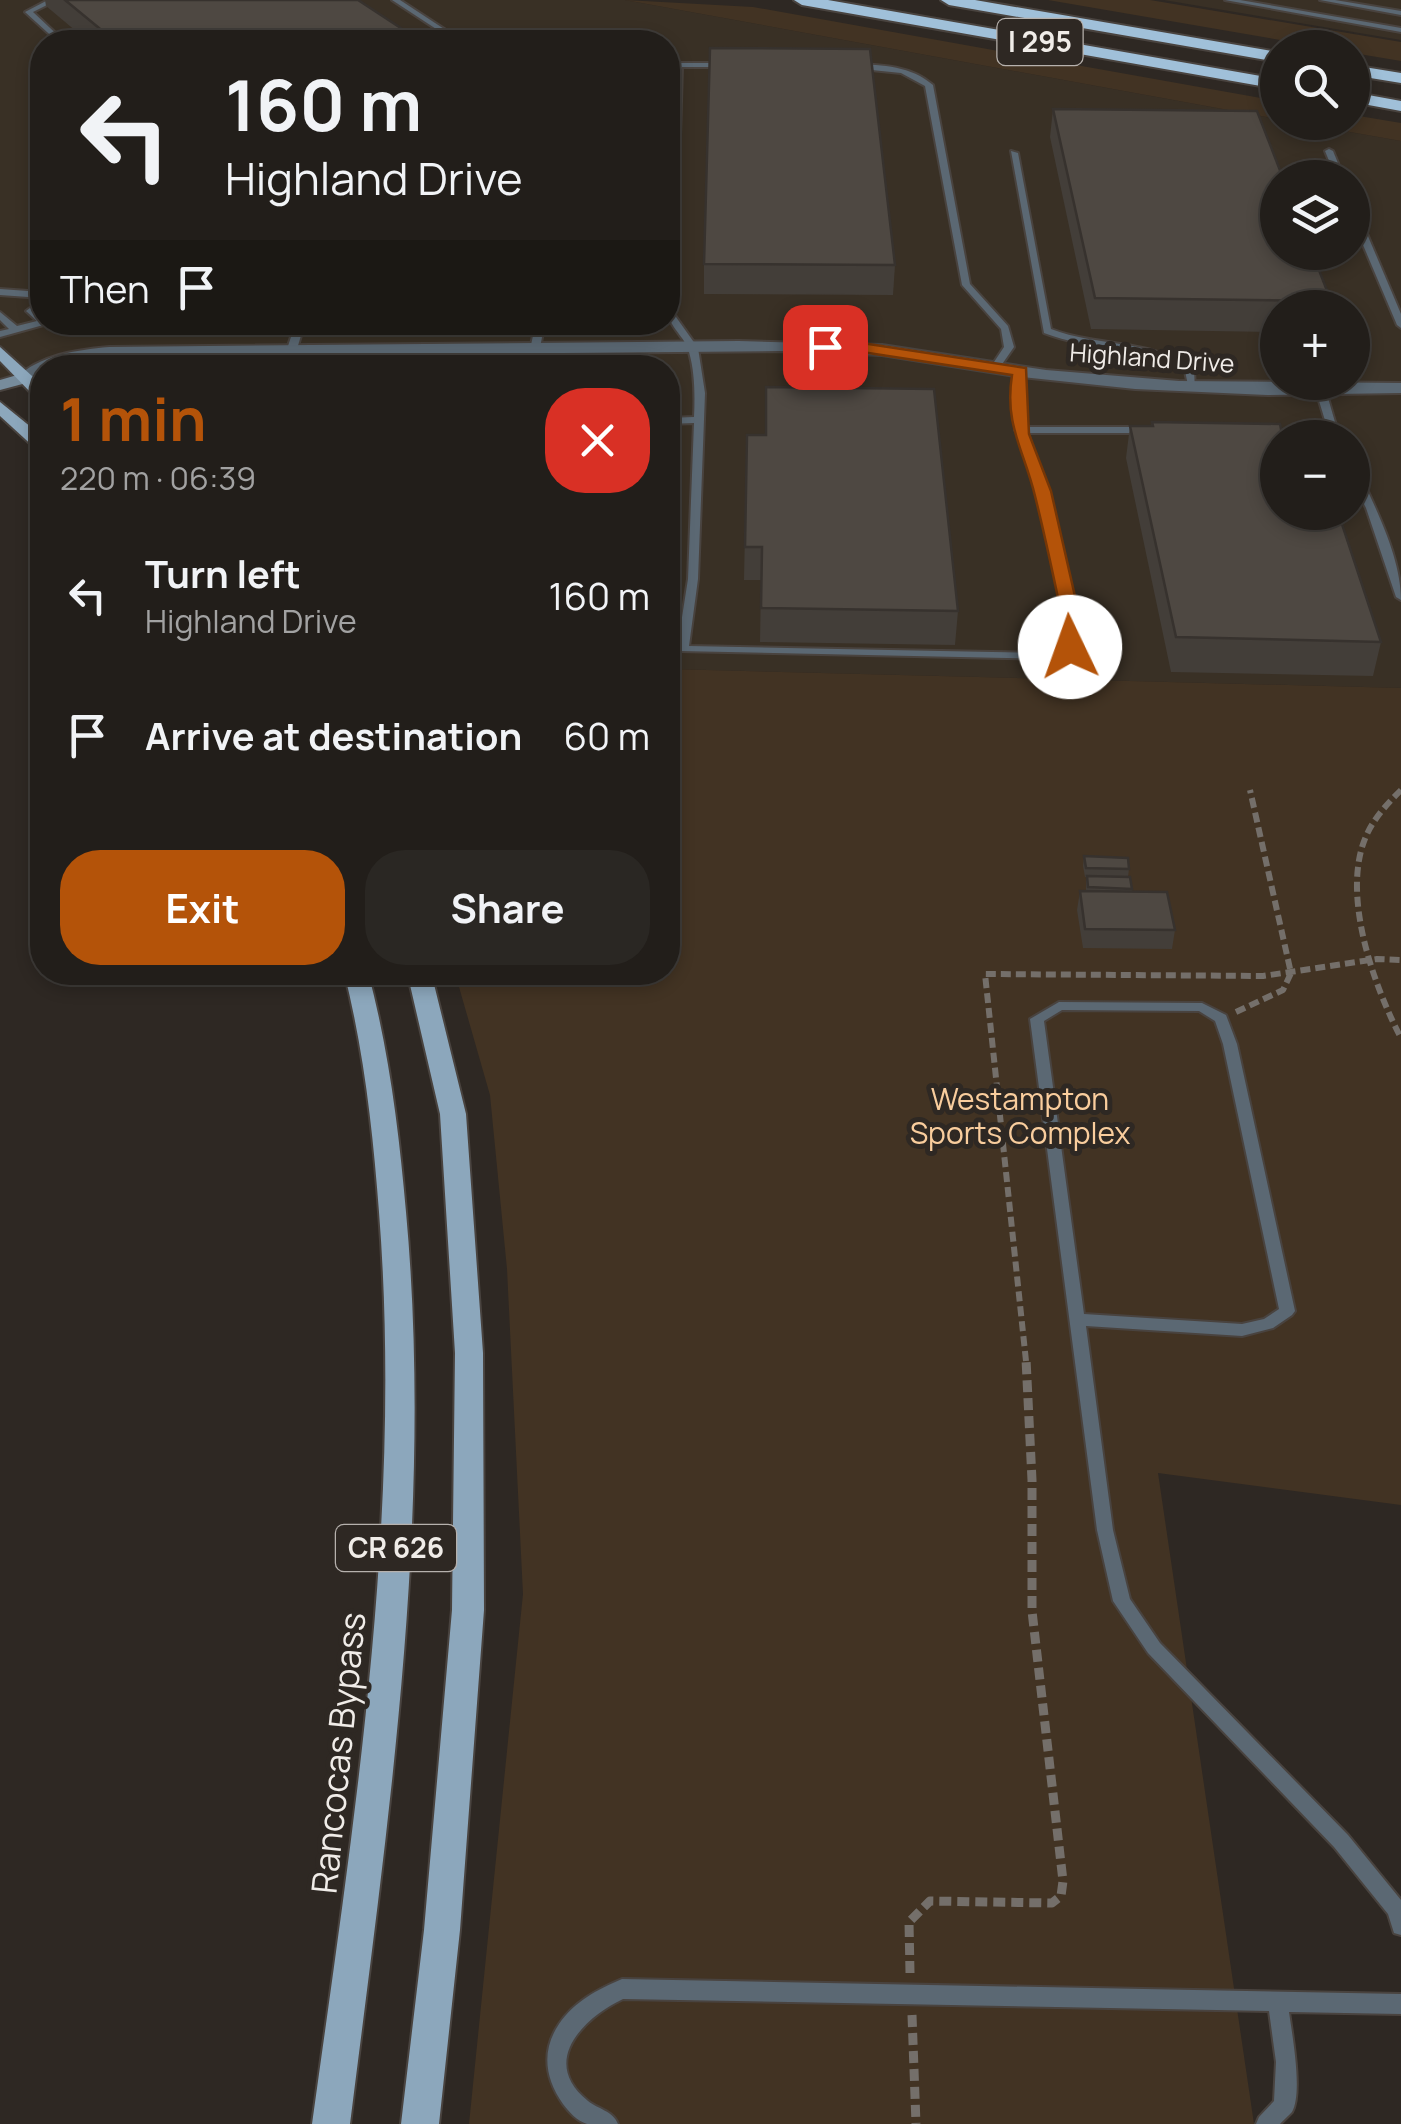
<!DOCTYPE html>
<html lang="en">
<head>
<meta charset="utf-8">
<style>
  :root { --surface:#221e1a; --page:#2a2723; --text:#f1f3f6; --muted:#a2a2a2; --line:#3f3c39; --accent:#b45309 }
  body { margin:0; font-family:Manrope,sans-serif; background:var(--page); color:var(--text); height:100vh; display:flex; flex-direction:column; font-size:38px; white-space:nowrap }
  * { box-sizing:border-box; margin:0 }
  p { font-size:32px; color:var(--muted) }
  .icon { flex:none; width:55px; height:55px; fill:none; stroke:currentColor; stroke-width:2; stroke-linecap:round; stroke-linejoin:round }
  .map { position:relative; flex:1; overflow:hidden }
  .panel { position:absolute; left:30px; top:355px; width:650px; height:630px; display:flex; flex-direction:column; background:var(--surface); border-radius:40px; box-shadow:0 5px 15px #0003,0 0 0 2px var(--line) }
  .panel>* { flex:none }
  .guide { position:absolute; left:30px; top:30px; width:650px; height:305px; border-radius:40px; box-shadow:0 5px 15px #0003,0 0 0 2px var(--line); background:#221e1a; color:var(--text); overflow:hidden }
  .buttons { position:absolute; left:1260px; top:30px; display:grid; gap:20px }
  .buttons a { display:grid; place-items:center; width:110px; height:110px; border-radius:50%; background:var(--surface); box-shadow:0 5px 15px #0003,0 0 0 2px var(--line); font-size:50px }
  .pin { position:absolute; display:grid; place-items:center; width:85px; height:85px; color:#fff; margin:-42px; border-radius:20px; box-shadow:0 5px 15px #0006 }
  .me { position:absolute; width:110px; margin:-55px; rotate:357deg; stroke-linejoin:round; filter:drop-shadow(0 0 8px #0008) }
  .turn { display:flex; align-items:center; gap:35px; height:210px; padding:0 30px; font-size:45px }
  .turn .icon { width:130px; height:130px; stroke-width:2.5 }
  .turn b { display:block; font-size:70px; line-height:85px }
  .then { display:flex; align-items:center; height:95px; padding:0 30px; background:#0003; gap:20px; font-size:38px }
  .round { display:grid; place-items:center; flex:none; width:105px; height:105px; border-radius:40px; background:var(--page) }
  .head { display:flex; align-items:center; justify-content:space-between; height:170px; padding:0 30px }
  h1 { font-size:60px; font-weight:700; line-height:75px; color:var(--accent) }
  .action { display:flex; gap:20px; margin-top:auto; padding:20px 30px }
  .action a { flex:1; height:115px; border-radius:40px; background:var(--accent); color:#fff; font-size:40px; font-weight:700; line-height:115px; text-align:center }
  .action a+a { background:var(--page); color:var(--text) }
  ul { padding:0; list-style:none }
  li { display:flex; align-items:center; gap:30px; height:140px; padding:0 30px }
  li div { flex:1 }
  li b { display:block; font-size:38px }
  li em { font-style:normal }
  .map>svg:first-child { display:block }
  .built { fill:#393025; fill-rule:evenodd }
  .green { fill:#423323 }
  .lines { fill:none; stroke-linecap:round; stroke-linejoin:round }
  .service-casing { stroke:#49433f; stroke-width:4 }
  .minor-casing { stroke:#49433f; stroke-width:4 }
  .secondary-casing { stroke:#49433f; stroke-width:4 }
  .primary-casing { stroke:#49433f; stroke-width:4 }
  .motorway-casing { stroke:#49433f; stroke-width:4 }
  .path-far1 { stroke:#746f6a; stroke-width:6; stroke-dasharray:10 5; stroke-linecap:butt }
  .path { stroke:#746f6a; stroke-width:9; stroke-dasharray:12 6; stroke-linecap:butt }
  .service { fill:#5b6873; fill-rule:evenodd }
  .minor { fill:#5b6873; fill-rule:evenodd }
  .secondary { fill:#778c9c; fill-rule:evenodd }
  .primary { fill:#8ca7bc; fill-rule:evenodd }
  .motorway { fill:#a0c0d9; fill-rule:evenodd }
  .wall { fill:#433e39 }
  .building { fill:#4e4842; stroke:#37322e; stroke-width:2.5 }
  .route { fill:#b45309; stroke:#753606; stroke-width:2.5 }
  .labels { text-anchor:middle; stroke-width:10; stroke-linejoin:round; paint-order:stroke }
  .far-street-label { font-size:25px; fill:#f0ece8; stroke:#2e2823 }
  .shield { fill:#2e2823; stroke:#b6b1ad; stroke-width:2.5 }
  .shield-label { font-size:28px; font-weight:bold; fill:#f0ece8 }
  .park-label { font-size:30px; fill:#f9cd9d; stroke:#2e2823 }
  .near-street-label { font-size:35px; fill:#f0ece8; stroke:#2e2823 }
</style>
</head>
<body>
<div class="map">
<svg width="1401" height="2124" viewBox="0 0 1401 2124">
  <rect width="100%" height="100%" fill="#2e2823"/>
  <g class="built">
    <path d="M0,0H625L1277,119L1278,122L1299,123L1401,141V688L668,669V368L533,367V352L114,359L69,367L42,368V376L0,383ZM42,42H668V322H42ZM1278,178H1352V252H1278ZM1278,308H1352V382H1278ZM1278,438H1352V512H1278Z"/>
    <polygon points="1164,0 1401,0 1401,40"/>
  </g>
  <g class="green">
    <polygon points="625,0 753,7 1277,101 1277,119"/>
    <polygon points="1048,0 1150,0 1401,42 1401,61 1353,53 1352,48 1321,47"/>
    <polygon points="1353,115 1401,123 1401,141 1299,123 1352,122"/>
    <polygon points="668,669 1401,688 1401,1505 1158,1473 1254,2124 469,2124 523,1594 507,1269 490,1095 455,973 668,972"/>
  </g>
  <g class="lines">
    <g class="service-casing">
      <g id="service">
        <polygon points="48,0 57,0 33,12 65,42 58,42 25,12"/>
        <polygon points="392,0 400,0 464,42 456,42"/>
        <polygon points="1225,0 1240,0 1401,28 1401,32"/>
        <polygon points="1320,0 1335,0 1401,11 1401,15"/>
        <polygon points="668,63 728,63 732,65 728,67 682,67 676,272 668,278 674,67 668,67"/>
        <path d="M855,64C883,65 911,66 933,85L970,284L1008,326L1014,347L998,370L990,368L1004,347L1001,329L962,285L925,86L901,73L852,68V64Z"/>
        <polygon points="1329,149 1333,151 1344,178 1336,178 1325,151"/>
        <path d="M1011,151L1018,153L1051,329C1097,347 1154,339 1194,370L1195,390H1189L1185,371C1142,345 1090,351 1044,333Z"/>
        <polygon points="1352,206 1356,208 1401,314 1401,328 1397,325 1352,219"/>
        <polygon points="0,289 42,292 42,298 0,295"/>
        <polygon points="30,308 42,317 42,322 47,324 0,337 0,331 9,329 0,320 0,312 17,326 37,321 26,311"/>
        <path d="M668,309L671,310L698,348L705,393L698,579L689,646L1046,653L1065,645C1068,624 1063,605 1059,584C1049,532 1033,483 1019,433L1015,430L1018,428L1014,404L1015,371L1020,368L1025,371L1023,404L1027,427H1144L1149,430L1144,433H1028C1043,482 1058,529 1068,579C1073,603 1081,626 1074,649L1047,659L679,651L677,649L688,579L694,423L668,424V418L694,417C695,396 695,373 689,352C685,336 667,326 668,309Z"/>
        <polygon points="296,322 305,322 297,349 292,352 287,349"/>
        <polygon points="536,322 545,322 536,368 526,368"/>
        <polygon points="254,347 259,350 267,368 258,368 249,350"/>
        <polygon points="1318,389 1326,391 1337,429 1332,432 1293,435 1293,431 1296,430 1327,427 1316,391"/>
        <path d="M1352,465L1357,468C1375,507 1401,557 1401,600L1396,597L1366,508L1352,480Z"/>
        <path d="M1059,1002L1202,1003L1226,1015L1237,1044L1295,1311L1292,1315L1273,1328L1242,1336L1086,1326L1113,1530L1130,1599L1160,1643L1348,1835L1401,1900V1935L1394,1933L1388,1914L1334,1847L1148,1653L1113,1601L1097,1530L1030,1019ZM1062,1010L1199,1011L1215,1021L1223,1044L1279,1309L1264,1319L1242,1324L1084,1314L1044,1021Z"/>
        <path d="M622,1979L1401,1994V2014L1289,2012C1292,2034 1303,2093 1292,2112C1291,2113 1281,2123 1280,2124H1256L1259,2117L1274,2101L1276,2062L1269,2011L623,1999C583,2018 539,2062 588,2101C598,2109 613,2111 618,2124C609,2124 596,2124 587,2124C577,2121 569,2112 563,2104C545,2078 541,2051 559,2024C574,2002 598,1989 622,1979Z"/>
      </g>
    </g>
    <g class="minor-casing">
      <path id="minor" d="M739,341L882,345L1046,370L1179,381L1401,383V393L1267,395L1135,389L1022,377L882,355L779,351L109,357L42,368V374L24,383L16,378C40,355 76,350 109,347Z"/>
    </g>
    <g class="secondary-casing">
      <polygon id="secondary" points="24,373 32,378 30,382 0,390 0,380"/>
    </g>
    <g class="primary-casing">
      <g id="primary">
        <polygon points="0,347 42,385 42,399 36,398 0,361"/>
        <polygon points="0,402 42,436 42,450 36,449 0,416"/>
        <path d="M344,972H368C389,1051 399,1131 406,1212C434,1517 388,1821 350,2124H312C354,1821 403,1518 379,1212C373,1132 364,1051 344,972Z"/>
        <polygon points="407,972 431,972 466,1114 483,1353 484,1610 460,1930 439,2124 401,2124 424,1930 452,1610 455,1353 440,1114"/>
      </g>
    </g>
    <g class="motorway-casing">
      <g id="motorway">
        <polygon points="794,0 828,0 1278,79 1278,89 802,5"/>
        <polygon points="941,0 975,0 1278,52 1278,62 949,5"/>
        <polygon points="1352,65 1401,73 1401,83 1352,75"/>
        <polygon points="1352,92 1401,101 1401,111 1352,102"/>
      </g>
    </g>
    <g class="path-far1">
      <path d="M1401,790C1388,803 1375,817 1367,834C1340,892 1373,984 1401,1038"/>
      <polyline points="1236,1012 1283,990 1291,973 1250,790"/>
      <polyline points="1026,1361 985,974 1263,976 1377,959 1401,960"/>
    </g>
    <g class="path">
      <polyline points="910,1973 909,1922 930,1901 1052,1903 1061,1896 1063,1881 1032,1611 1032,1480 1026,1359"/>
      <polyline points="912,2015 916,2124"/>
    </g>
    <use href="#service" class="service"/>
    <use href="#minor" class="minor"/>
    <use href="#secondary" class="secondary"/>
    <use href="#primary" class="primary"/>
    <use href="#motorway" class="motorway"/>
  </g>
  <g class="wall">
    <polygon points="45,0 358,0 422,42 89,42 46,6"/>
    <polygon points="1053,109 1331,301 1330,308 1278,308 1278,332 1091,329 1050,137"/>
    <polygon points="704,264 895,265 893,295 704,294"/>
    <polygon points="1152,422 1381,642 1373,676 1171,672 1126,458 1130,426 1151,426"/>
    <polygon points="747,435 958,611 955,645 760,642 761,580 744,580"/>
    <polygon points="1084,856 1129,869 1128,877 1132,889 1132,892 1175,930 1172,949 1083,948 1077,910 1080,891 1086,891 1086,877 1085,877 1083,866"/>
  </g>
  <g class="building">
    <polygon points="65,0 358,0 422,42 116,42"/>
    <polygon points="710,48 870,49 895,265 704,264"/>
    <polygon points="1053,109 1257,111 1283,178 1278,178 1278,252 1312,252 1331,301 1095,298"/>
    <polygon points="766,387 934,389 958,611 761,608 762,547 745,547 747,435 766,435"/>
    <polygon points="1152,422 1280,424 1281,429 1310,429 1313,438 1278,438 1278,512 1338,512 1381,642 1176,637 1130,426 1153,426"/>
    <polygon points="1084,856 1128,858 1129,869 1086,868"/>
    <polygon points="1087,876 1130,877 1132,889 1088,887"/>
    <polygon points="1080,891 1167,892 1175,930 1085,929"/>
  </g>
  <path class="route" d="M825,342L862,343L1026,368L1029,434L1051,491L1082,627L1076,651H1063L1061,647L1064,627C1055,583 1046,540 1035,496C1024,450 1004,425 1012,375L862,352L820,350L818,347Z"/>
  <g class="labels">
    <g class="far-street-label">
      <text transform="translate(1152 358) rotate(4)" y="9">Highland Drive</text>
    </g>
    <g class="shield">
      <rect x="997.5" y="19" width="85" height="46" rx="8"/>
      <rect x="336" y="1525" width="120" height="46" rx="8"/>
    </g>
    <g class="shield-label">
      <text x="1040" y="52">I 295</text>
      <text x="396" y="1558">CR 626</text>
    </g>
    <g class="park-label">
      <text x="1020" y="1110">Westampton<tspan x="1020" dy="34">Sports Complex</tspan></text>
    </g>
    <g class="near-street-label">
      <text transform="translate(339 1753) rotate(-84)" y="12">Rancocas Bypass</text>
    </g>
  </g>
</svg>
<div class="buttons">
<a><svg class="icon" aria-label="search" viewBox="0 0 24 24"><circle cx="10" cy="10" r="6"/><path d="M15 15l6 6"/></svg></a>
<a><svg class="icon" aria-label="layers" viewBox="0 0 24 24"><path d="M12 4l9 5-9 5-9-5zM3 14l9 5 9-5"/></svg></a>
<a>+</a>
<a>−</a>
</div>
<div class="pin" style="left:825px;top:347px;background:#d93025"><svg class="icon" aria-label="arrive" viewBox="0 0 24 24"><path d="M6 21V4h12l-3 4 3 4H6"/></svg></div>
<svg class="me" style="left:1070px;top:647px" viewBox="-20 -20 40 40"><circle r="19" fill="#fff"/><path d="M0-13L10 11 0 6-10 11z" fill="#b45309"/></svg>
<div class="guide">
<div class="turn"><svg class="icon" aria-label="left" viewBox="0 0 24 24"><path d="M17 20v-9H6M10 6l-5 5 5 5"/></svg><div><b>160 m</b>Highland Drive</div></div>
<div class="then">Then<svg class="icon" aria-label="arrive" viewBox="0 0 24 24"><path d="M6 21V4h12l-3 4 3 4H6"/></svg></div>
</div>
<section class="panel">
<div class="head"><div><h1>1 min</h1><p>220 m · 06:39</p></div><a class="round" style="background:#d93025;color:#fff"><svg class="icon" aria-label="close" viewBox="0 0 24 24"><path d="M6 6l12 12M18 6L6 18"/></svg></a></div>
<ul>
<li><svg class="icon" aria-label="left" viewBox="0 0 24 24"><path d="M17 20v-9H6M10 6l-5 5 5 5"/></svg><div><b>Turn left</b><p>Highland Drive</p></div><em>160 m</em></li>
<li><svg class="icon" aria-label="arrive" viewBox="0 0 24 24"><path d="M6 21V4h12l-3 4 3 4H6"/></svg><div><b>Arrive at destination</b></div><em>60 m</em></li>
</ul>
<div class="action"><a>Exit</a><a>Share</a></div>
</section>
</div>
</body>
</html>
